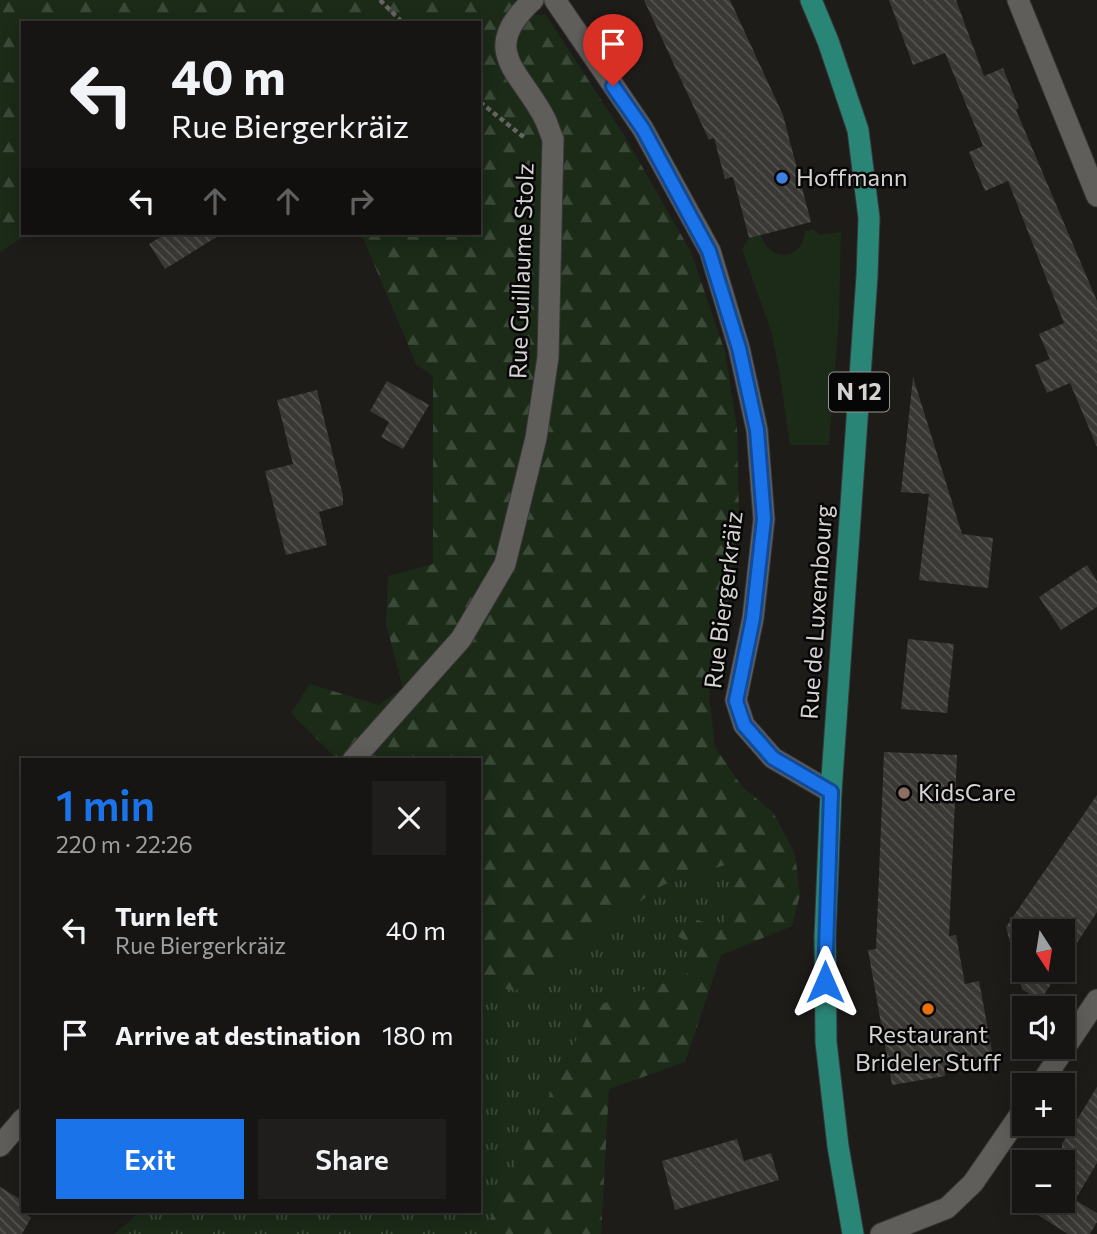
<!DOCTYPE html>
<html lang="en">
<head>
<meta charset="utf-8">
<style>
  :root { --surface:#161513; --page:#1f1e1c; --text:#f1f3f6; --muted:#9e9fa0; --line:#353433; --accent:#1a73e8 }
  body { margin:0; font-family:Commissioner,sans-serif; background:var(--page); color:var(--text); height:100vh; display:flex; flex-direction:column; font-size:26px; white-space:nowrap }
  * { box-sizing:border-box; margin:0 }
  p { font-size:23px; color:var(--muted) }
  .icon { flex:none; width:38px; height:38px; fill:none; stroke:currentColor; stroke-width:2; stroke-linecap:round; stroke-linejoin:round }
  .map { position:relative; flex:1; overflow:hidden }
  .drawer { position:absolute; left:21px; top:758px; width:460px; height:455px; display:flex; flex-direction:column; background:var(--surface); border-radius:0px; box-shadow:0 4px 18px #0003,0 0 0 2px var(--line) }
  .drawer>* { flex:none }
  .guide { position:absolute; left:21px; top:21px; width:460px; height:214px; border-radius:0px; box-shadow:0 4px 18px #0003,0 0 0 2px var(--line); background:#161513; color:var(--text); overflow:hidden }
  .needle { width:46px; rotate:168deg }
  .fabs { position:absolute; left:1012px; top:919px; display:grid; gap:14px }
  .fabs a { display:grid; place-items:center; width:63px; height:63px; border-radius:0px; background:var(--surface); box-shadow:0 4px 18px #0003,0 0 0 2px var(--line); font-size:35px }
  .pin { position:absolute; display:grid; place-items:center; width:60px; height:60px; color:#fff; margin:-72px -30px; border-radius:50% 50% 50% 0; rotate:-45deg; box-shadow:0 0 7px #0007 }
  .pin .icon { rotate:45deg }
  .me { position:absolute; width:77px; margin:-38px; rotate:0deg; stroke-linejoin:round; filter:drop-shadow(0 0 5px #0008) }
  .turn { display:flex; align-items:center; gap:24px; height:147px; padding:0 35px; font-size:32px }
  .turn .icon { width:91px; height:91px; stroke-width:2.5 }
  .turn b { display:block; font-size:49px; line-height:60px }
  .lanes { display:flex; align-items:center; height:66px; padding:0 35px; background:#0003; justify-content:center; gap:35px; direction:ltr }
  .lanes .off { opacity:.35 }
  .round { display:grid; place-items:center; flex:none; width:74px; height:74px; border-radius:0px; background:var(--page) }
  .overview { display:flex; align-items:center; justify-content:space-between; height:119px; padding:0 35px }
  h1 { font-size:42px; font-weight:600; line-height:52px; color:var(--accent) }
  .action { display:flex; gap:14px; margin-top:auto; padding:14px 35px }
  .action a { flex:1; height:80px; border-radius:0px; background:var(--accent); color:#fff; font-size:28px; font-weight:600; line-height:80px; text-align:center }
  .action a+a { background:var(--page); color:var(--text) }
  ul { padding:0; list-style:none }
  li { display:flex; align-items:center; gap:21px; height:105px; padding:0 35px }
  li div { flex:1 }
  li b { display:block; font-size:26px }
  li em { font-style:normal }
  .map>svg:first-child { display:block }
  .grass { fill:url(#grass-tufts) }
  .forest { fill:url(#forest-firs) }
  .park { fill:#1b2b18 }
  .building { fill:url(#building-back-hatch) }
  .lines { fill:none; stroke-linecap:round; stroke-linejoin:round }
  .minor-casing { stroke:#383736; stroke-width:23 }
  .primary-casing { stroke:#383736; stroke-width:23 }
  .path { stroke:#666562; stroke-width:4.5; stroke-dasharray:5 3.5; stroke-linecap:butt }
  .minor { stroke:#605e5b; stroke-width:21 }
  .primary { stroke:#298576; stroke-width:21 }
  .route-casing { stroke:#114b97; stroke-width:18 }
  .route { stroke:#1a73e8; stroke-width:12 }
  .shop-dot { fill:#3f7fe0; stroke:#070606; stroke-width:2.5 }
  .education-dot { fill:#8d6e63; stroke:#070606; stroke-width:2.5 }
  .food-dot { fill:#e8710a; stroke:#070606; stroke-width:2.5 }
  .labels { text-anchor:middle; stroke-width:5; stroke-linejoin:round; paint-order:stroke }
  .shield { fill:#070606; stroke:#969694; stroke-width:2 }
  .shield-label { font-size:23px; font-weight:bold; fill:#d4d3d1 }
  .poi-label { font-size:24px; fill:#d4d3d1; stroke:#070606; text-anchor:start }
  .street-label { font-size:24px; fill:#d4d3d1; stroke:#070606 }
</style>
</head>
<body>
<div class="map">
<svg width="1097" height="1234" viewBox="0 0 1097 1234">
  <defs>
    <pattern id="grass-tufts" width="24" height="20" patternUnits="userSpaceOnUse" patternTransform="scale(1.75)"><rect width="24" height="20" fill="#1b2b18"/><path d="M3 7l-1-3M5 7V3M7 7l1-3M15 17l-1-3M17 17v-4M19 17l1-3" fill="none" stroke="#3b4939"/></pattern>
    <pattern id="forest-firs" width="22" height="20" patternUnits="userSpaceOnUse" patternTransform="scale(1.75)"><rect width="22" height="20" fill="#1b2b18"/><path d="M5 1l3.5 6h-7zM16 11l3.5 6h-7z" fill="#3b4939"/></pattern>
    <pattern id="building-back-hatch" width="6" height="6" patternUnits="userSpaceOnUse" patternTransform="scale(1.75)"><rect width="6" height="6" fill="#3a3835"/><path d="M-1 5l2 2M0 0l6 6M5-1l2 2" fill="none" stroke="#565451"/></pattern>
  </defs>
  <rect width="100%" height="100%" fill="#1d1c19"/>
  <polygon class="grass" points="737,860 723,930 671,932 700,949 686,976 592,1007 483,1234 115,1234 141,1211 480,1211 480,983 515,991 663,885"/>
  <polygon class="forest" points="0,0 515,0 517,15 546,15 624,135 691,252 725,352 737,428 739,520 728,600 709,696 715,747 742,787 773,812 795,854 800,895 792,926 721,955 685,1062 609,1089 601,1234 483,1234 592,1007 686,976 700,949 670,932 693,918 723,930 737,861 663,885 515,991 480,983 480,760 337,759 291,713 310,684 379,705 403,688 386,624 388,576 433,564 433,376 416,364 361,233 480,233 480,23 23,23 23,233 29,233 0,252"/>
  <path class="park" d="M814,229L819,235L841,232L839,317L829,445H790L779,370L771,331L742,249L749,238L761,235C770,264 803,260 805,231Z"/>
  <g class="building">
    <polygon points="644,0 730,0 783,115 811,222 749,238 733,177 725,179 714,138 709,140"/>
    <polygon points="889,0 956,0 984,76 1003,68 1019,108 1016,110 1097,301 1097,447 1070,383 1047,393 1035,365 1050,359 1039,334 1064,323 1008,181 985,191 969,152 983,146 945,53 913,65"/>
    <polygon points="167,233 223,233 165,269 149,244"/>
    <polygon points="913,377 962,534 993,538 988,588 919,580 929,494 901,492"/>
    <polygon points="387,381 429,405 403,449 381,437 389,422 370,411"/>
    <polygon points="317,390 343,496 343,505 319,512 327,545 286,555 265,471 293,464 277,400"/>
    <polygon points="1087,565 1097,581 1097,607 1061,630 1039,597"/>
    <polygon points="908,639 954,644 947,713 901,709"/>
    <polygon points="884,752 957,755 949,936 956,935 965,984 979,981 993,1057 944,1066 945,1076 892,1085 868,950 876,949"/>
    <polygon points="1097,795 1097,912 1062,966 1062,931 1024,931 1024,970 1060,970 1040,1001 1022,989 1006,927"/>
    <polygon points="1097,1087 1097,1163 1075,1200 1097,1213 1097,1222 1090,1234 1068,1234 1014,1200 1062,1200 1062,1144"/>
    <polygon points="737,1139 744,1161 771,1153 779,1180 675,1210 662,1161"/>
    <polygon points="0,1187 23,1201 23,1212 31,1218 22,1234 0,1234"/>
  </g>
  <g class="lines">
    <g class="minor-casing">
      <g id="minor">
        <polyline points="555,0 643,129 710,251 739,348 757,430 764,519 753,618 736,700 744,725 773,758 831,792"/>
        <polyline points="1018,0 1097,196"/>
        <path d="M353,760L461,639L505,564L536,438L548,357L553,139C550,133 548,125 545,119C521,71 477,51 533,0"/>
        <polyline points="1040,1085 1097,1000"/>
        <polyline points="0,1146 23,1119"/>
        <polyline points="881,1234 947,1208 973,1183 1024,1109"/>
      </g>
    </g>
    <g class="primary-casing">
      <polyline id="primary" points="811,0 828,41 858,130 869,218 867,276 831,792 825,937 826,1042 838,1146 853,1234"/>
    </g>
    <g class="path">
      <polyline points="380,0 403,23"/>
      <polyline points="480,102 526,139"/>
    </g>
    <use href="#minor" class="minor"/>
    <use href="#primary" class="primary"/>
  </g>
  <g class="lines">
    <g class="route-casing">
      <polyline id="route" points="613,86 643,129 709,251 739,348 757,430 764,519 753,618 736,701 744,725 773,758 831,792 825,982"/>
    </g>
    <use href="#route" class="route"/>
  </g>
  <circle class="shop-dot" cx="782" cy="178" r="7"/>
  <circle class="education-dot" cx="904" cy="793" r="7"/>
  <circle class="food-dot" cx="928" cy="1009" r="7"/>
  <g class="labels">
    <rect class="shield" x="829" y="372.5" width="60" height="39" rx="5"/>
    <g class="shield-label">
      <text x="859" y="400">N 12</text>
    </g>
    <g class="poi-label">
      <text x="796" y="186">Hoffmann</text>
      <text x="918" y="801">KidsCare</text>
      <text x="928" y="1043" text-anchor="middle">Restaurant<tspan x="928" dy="28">Brideler Stuff</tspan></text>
    </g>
    <g class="street-label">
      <text transform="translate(522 271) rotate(-88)" y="8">Rue Guillaume Stolz</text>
      <text transform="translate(724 600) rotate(-83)" y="8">Rue Biergerkräiz</text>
      <text transform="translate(817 612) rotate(-86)" y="8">Rue de Luxembourg</text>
    </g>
  </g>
</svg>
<div class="fabs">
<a><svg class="needle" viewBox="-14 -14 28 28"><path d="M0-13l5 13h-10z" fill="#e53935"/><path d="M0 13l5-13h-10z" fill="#9e9fa0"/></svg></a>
<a><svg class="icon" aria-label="sound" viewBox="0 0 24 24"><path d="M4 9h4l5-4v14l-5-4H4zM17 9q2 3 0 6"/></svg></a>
<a>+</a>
<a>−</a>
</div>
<div class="pin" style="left:613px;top:86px;background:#d93025"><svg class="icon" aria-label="arrive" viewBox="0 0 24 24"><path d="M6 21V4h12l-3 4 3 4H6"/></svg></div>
<svg class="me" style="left:825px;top:982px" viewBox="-20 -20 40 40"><path d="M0-17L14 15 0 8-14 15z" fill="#1a73e8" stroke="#fff" stroke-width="4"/></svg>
<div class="guide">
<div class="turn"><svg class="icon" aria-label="left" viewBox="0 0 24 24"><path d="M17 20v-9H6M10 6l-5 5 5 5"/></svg><div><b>40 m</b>Rue Biergerkräiz</div></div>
<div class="lanes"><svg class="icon" aria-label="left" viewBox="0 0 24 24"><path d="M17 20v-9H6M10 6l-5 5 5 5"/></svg><svg class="icon off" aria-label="ahead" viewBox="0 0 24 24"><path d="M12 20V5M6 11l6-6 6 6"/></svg><svg class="icon off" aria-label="ahead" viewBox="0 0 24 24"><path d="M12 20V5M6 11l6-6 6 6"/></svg><svg class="icon off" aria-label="right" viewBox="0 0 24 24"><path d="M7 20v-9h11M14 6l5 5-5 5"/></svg></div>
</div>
<section class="drawer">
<div class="overview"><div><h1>1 min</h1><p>220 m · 22:26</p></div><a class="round"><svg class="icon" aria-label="close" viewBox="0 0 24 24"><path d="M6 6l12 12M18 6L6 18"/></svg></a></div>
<ul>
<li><svg class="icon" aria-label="left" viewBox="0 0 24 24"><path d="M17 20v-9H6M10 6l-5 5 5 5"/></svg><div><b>Turn left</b><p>Rue Biergerkräiz</p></div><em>40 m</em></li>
<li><svg class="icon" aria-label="arrive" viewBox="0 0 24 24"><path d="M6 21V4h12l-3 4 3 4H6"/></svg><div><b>Arrive at destination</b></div><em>180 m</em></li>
</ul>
<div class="action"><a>Exit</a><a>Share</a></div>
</section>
</div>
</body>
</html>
